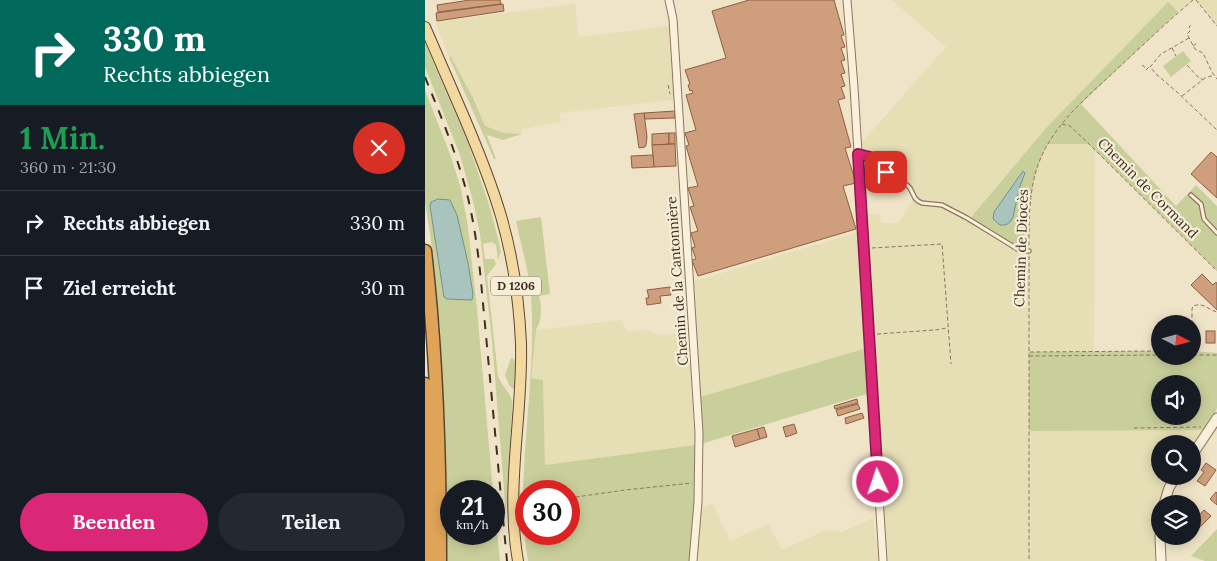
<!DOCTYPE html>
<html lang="de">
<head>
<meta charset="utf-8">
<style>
  :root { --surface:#171b24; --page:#242831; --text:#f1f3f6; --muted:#9ea1a6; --line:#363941; --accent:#db2777 }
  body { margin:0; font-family:Lora,serif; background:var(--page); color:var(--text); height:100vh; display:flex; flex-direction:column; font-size:19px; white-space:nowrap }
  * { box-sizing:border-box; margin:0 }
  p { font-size:16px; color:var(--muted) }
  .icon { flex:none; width:28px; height:28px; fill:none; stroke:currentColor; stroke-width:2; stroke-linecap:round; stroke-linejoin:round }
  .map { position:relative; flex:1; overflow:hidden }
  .drawer { display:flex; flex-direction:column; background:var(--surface); width:425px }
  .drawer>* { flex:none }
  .top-card { background:#00695c; color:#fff; overflow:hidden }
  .needle { width:32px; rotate:96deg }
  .tools { position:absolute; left:726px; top:315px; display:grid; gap:10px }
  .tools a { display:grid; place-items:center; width:50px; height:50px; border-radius:50%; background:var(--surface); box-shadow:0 2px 12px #0003; font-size:25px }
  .speed { position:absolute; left:15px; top:480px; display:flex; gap:10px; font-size:25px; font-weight:700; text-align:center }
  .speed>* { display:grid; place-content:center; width:65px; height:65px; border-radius:50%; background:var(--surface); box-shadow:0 2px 12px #0003; line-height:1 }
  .speed small { font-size:12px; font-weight:400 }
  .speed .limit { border:8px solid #d22; background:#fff; color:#111 }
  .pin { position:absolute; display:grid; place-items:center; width:42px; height:42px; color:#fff; margin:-21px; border-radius:10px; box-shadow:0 2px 8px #0006 }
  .me { position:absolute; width:55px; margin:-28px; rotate:357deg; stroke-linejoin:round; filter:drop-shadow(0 0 4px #0008) }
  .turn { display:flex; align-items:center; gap:18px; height:105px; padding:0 20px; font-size:22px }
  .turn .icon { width:65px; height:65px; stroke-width:2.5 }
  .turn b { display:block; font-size:35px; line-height:42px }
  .round { display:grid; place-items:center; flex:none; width:52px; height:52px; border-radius:26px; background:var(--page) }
  .headline { display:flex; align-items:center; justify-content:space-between; height:85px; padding:0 20px }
  h1 { font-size:30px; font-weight:700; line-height:38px; color:#1e9e55 }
  .cta { display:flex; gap:10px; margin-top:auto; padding:10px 20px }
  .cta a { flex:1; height:58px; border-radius:30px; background:var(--accent); color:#fff; font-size:20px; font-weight:700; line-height:58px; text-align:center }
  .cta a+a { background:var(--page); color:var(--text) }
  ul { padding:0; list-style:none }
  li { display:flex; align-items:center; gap:15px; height:65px; padding:0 20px; border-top:1px solid var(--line) }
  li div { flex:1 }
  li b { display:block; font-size:19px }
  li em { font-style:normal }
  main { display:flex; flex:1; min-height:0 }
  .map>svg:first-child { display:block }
  .farmland { fill:#e6deb5 }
  .green { fill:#c9cf9b; fill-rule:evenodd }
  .water { fill:#a9c4bc; stroke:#6f938a }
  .building { fill:#cf9f7d; stroke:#8d5f41 }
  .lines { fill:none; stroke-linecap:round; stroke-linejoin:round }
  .service-casing { stroke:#8d765c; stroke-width:5.5 }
  .minor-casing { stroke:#8d765c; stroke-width:9 }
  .tertiary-casing { stroke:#8d765c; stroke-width:11 }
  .primary-casing { stroke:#5b4430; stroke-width:12 }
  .motorway-casing { stroke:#5b4430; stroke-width:15 }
  .path { stroke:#8d765c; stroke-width:1; stroke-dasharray:4 2.5; stroke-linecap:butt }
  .service { stroke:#faf1dc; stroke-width:3 }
  .minor { stroke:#faf1dc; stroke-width:7 }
  .tertiary { stroke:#faf1dc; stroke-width:9 }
  .primary { stroke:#f3d9a0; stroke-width:10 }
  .motorway { stroke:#e0a458; stroke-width:12 }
  .rail { stroke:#3d2e20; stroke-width:2; stroke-dasharray:9 9; stroke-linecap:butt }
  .route-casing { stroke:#8e194d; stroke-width:12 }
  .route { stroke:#db2777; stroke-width:9 }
  .labels { text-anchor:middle; stroke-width:4.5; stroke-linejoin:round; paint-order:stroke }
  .shield { fill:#f7eed8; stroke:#756857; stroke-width:1 }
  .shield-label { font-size:12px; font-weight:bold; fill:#3d2e20 }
  .street-label { font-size:14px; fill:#3d2e20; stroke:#f7eed8 }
</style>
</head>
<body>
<main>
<section class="drawer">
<div class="top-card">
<div class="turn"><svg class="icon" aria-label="right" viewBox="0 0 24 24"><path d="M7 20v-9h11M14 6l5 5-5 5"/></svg><div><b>330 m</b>Rechts abbiegen</div></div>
</div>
<div class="headline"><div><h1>1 Min.</h1><p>360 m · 21:30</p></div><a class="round" style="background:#d93025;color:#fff"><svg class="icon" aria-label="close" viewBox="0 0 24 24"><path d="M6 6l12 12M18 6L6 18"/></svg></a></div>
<ul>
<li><svg class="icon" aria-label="right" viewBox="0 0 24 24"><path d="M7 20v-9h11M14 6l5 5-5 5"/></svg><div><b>Rechts abbiegen</b></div><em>330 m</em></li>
<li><svg class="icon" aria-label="arrive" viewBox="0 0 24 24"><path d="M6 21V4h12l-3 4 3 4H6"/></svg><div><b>Ziel erreicht</b></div><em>30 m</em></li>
</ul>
<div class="cta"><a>Beenden</a><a>Teilen</a></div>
</section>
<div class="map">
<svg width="792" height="561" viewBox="0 0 792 561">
  <rect width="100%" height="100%" fill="#f0e4c8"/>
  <g class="farmland">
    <polygon points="467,0 768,0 753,12 742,3 622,127 543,222 604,254 604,216 606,189 614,162 623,143 664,144 670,151 669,351 604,352 604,430 779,430 768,446 768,444 735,444 735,476 746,476 740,485 732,509 730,537 731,561 460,561 439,214 455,214 456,223 474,223 491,193 438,164 437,142 521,47"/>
    <polygon points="771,0 792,0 792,26"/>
    <polygon points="150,4 153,37 245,26 250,100 134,113 136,122 97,129 97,134 79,133 60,126 48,98 26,57 24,57 10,22"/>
    <polygon points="433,232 442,348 275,397 267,282"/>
    <polygon points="197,320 201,331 221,330 234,335 263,333 270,445 120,465 118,380 105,378 111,330"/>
    <polygon points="288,504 305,541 343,524 357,550 399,531 406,530 417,532 448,518 454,561 272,561 276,508"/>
  </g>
  <g class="green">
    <path d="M743,2L753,12L656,104L751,206L771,185L792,206V271L664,144H623C603,182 604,212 604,254H598L542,222L622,127Z"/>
    <path d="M0,43L42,140L60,193L66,211L76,251L73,260L71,245L67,242L58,244L60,259H69L71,264L62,276L73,376C76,385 83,390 86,398C88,402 87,407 87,411L81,514L67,341L55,234L48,201L35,155L0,67Z"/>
    <polygon points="758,51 766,61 746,77 738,66"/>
    <polygon points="24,57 26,57 48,98 60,126 79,133 97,134 78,140 62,135 71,159 69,159"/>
    <polygon points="0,90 26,157 36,189 43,227 52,309 68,491 26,491 26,534 69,534 69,496 75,561 22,561 20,426 15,328 5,234 0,203"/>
    <path d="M116,217L125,294L114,296C117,306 117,320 111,330L106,378L118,380L120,465L270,445L271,488L264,561H103C100,542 98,523 98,504C98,435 111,365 106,296C104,271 96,246 91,221ZM101,491H144V534H101Z"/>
    <polygon points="442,348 445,393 276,444 275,397"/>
    <path d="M735,351V356H768V351L792,353V408L786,422L779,430L604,431V352ZM735,384H768V416H735Z"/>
    <polygon points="86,358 88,358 90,362 89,388 88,389 84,385 80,375"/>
    <polygon points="792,529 792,561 780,561 766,556"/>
  </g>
  <g class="water">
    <polygon points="598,171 600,173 595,186 588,217 585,222 581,225 575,225 568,219 569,212"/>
    <polygon points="13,199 25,200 32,215 43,263 48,294 47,300 22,299 19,297 5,206 6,202"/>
  </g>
  <g class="building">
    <polygon points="45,0 75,0 76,4 13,12 12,5"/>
    <polygon points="324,0 409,0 419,35 416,36 420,47 416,48 420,60 416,61 420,73 416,74 420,86 416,87 420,98 413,100 426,147 420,148 431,183 418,186 431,229 273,276 267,260 271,259 267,248 270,247 266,233 273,231 265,207 269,206 263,188 273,186 261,146 264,145 260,133 271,130 261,95 268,93 267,90 265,91 263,85 265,84 260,70 301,58 287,11"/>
    <polygon points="78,4 79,11 12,21 11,13"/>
    <polygon points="250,111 250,118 219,119 219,113"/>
    <polygon points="219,113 222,137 221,145 220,147 214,148 209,114"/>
    <polygon points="244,133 244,144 227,145 227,134"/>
    <rect x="244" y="133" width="6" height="11"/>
    <polygon points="250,144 251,166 229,167 227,145"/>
    <polygon points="786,152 792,157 792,198 766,174"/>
    <polygon points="228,155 229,167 207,168 206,156"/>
    <polygon points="777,274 788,285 791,282 792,284 792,310 766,285"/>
    <polygon points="245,287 246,295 235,296 236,303 222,305 221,298 224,298 222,290"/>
    <rect x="781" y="331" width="9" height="12"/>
    <polygon points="432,399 433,403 410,409 409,406"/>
    <polygon points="433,404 435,409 413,416 411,410"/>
    <polygon points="437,413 439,418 421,424 420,418"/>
    <polygon points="369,424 372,433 361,437 358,427"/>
    <polygon points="339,427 342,437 335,439 332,429"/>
    <polygon points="332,429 335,439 310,447 307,436"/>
    <polygon points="781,463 791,470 780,486 772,481 779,472 776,470"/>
    <polygon points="791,492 792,493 792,505 785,499"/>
    <polygon points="779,510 786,516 774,528 768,522"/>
  </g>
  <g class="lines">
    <g class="service-casing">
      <g id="service">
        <polyline points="433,154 445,157 461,172 482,185 485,188 490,198 493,201 497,203 517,205 542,218 594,250 604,251"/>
        <polyline points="766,195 776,204 779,219 792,233"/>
      </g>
    </g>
    <g class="minor-casing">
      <g id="minor">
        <polyline points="244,0 248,19 274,433 273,502 268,561"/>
        <polyline points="422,0 429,87 458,561"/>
      </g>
    </g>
    <g class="tertiary-casing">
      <g id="tertiary">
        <polyline points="768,454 792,418"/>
        <polyline points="739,504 744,488 751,476"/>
        <polyline points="735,536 736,561"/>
      </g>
    </g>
    <g class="primary-casing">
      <path id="primary" d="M0,27C13,57 26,87 39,117C53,150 66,182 76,216C88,257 94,300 96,343C98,416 80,488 93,561"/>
    </g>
    <g class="motorway-casing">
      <g id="motorway">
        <path d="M0,251C12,354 15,457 15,561"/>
        <polyline points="0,384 3,473 4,561"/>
      </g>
    </g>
    <g class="path">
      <polyline points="771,0 792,26"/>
      <polyline points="766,25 764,27 765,31 762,34 770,49 778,53 787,72 792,79"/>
      <polyline points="764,38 736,54 725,67 731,74 752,92 792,130"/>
      <polyline points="768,46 773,42"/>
      <polyline points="747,48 751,56"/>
      <polyline points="717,65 722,69"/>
      <polyline points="762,65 773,77 778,80"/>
      <polyline points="721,70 724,67"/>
      <polyline points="243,85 245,94"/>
      <polyline points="757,96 780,78 789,75"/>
      <polyline points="637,124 645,126 664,144 792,271"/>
      <path d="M604,245C604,217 604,189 614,162C629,124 662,97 692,69C717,46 742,22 768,0"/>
      <polyline points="447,248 517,244 526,364"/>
      <polyline points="604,256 604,561"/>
      <path d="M767,324V309L768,306C779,302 783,310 792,312"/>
      <polyline points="452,334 510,330 522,328"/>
      <polyline points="605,352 735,351"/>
      <polyline points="768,355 792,355"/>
      <polyline points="604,356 735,355"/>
      <polyline points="709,428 776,427"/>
      <polyline points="144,498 200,490 267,483"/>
    </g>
    <use href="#service" class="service"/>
    <use href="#minor" class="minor"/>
    <use href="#tertiary" class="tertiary"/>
    <use href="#primary" class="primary"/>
    <use href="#motorway" class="motorway"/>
    <path class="rail" d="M0,77C15,114 31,152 41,190C48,217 52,244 55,271L82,561"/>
  </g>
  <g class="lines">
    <g class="route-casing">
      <polyline id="route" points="453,482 433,154 445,157 461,172"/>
    </g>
    <use href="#route" class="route"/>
  </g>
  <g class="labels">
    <rect class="shield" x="66" y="276.5" width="50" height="19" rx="4"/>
    <g class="shield-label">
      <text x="91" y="290">D 1206</text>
    </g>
    <g class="street-label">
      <text transform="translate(723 188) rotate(45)" y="5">Chemin de Cormand</text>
      <text transform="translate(596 248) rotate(-88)" y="5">Chemin de Diocès</text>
      <text transform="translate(252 281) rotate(-94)" y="5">Chemin de la Cantonnière</text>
    </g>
  </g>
</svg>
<div class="tools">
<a><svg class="needle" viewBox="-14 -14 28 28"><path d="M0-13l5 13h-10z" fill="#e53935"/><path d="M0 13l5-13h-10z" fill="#9ea1a6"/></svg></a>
<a><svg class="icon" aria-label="sound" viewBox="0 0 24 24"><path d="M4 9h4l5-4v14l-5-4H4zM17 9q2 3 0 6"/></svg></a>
<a><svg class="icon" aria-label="search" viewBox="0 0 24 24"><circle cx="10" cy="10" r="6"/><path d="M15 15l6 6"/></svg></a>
<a><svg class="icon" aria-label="layers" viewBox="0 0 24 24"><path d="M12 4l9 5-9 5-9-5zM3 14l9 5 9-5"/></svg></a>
</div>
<div class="speed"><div>21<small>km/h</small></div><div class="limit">30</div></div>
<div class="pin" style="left:461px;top:172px;background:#d93025"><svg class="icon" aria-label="arrive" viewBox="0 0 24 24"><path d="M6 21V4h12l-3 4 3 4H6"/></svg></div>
<svg class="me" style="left:453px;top:482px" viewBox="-20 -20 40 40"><circle r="17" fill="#db2777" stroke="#fff" stroke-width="3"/><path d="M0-11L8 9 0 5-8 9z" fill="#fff"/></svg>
</div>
</main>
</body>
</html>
